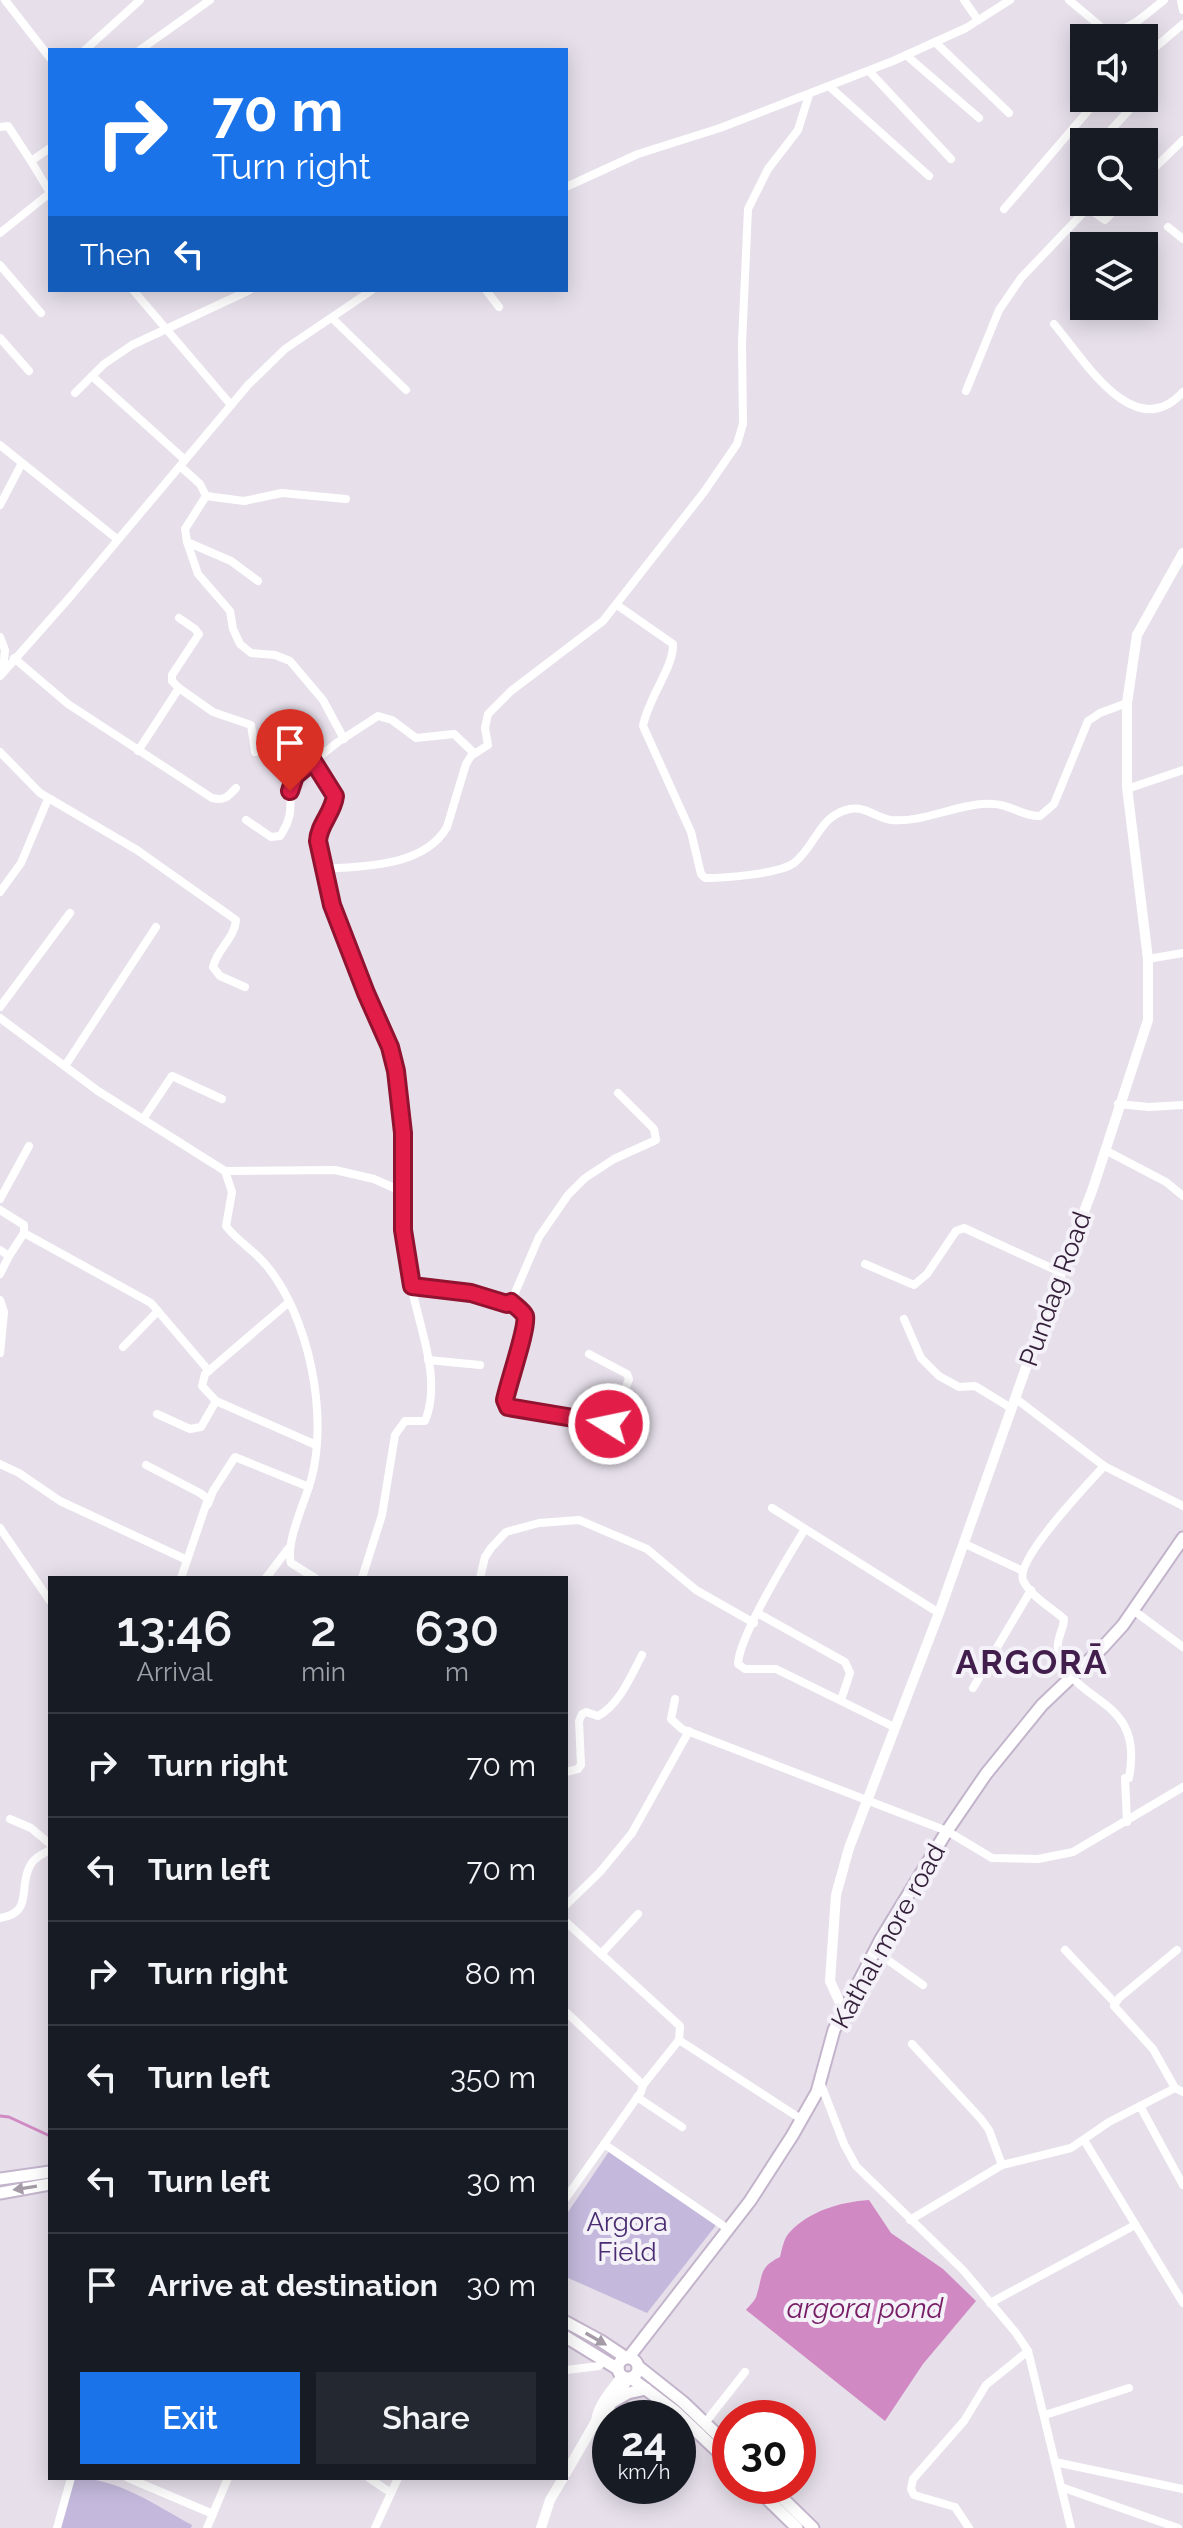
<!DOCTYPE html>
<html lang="en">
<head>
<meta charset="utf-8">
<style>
  :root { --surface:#171b24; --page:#242831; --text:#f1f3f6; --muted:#9ea1a6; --line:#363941; --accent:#1a73e8 }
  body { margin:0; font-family:Raleway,sans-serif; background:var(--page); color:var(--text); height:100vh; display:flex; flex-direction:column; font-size:30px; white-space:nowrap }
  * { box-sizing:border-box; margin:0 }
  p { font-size:26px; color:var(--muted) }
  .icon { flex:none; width:44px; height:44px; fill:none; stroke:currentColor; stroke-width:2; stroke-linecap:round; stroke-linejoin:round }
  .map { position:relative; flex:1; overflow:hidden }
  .side { position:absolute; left:48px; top:1576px; width:520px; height:904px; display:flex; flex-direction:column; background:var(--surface); border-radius:0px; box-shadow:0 4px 20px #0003 }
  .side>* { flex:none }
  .top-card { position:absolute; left:48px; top:48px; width:520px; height:244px; border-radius:0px; box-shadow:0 4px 20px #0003; background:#1a73e8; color:#fff; overflow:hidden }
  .controls { position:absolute; left:1070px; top:24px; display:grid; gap:16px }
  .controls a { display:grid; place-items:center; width:88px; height:88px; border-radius:0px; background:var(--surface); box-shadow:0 4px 20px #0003; font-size:40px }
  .speed { position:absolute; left:592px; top:2400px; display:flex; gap:16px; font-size:40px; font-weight:700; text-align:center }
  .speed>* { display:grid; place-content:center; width:104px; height:104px; border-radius:50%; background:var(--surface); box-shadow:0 4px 20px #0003; line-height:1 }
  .speed small { font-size:20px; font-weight:400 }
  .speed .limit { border:12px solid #d22; background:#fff; color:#111 }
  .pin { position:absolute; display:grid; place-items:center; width:68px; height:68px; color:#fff; margin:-82px -34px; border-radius:50% 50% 50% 0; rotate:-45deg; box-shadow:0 0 8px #0007 }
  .pin .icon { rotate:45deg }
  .me { position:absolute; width:88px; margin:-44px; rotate:280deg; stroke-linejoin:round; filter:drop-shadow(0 0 6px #0008) }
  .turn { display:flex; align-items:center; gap:28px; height:168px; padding:0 32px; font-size:36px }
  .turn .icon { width:104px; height:104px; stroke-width:2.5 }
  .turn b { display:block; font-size:56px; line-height:68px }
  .then { display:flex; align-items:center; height:76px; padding:0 32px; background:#0003; gap:16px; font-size:30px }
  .eta { display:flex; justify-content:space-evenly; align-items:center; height:136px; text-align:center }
  .eta b { font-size:48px; font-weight:600; line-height:56px }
  .action { display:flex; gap:16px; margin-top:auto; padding:16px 32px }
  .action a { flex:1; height:92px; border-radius:0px; background:var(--accent); color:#fff; font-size:32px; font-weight:600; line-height:92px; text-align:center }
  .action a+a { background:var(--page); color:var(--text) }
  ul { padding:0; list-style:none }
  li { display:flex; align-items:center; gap:24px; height:104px; padding:0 32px; border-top:2px solid var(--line) }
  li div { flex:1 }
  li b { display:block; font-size:30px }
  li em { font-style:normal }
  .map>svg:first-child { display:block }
  .green { fill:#c4b9dc }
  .water { fill:#d089c3 }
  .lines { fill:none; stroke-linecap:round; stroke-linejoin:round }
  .stream { stroke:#d089c3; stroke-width:3 }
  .secondary-casing { stroke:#c3b4cb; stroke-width:15 }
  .minor { stroke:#fff; stroke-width:8 }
  .tertiary { stroke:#fff; stroke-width:10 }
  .secondary { stroke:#fff; stroke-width:11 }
  .oneway { fill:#a49ba7 }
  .route-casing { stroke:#92132f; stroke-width:20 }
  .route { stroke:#e11d48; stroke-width:14 }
  .labels { text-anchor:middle; stroke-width:8; stroke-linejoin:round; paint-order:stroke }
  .street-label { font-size:26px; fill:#35213b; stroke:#f4f1f8 }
  .park-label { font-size:26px; fill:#492c71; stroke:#f4f1f8 }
  .water-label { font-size:28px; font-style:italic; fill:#761d65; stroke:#f4f1f8 }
  .district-label { font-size:34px; font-weight:bold; letter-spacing:2px; fill:#421e4d; stroke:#f4f1f8 }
</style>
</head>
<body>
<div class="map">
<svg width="1183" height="2528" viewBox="0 0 1183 2528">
  <rect width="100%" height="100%" fill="#e7e0eb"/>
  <g class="green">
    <polygon points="612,2147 717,2224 647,2313 566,2277 566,2215"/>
    <path d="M74,2478C118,2478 155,2505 192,2525L191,2528H58Z"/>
  </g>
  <path class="water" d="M869,2200L891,2233L943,2269L976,2301L923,2364L885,2421L746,2310C750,2305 756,2300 757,2294C763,2275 759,2267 780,2257C782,2249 784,2238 789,2233C809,2211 840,2202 869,2200Z"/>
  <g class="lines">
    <polyline class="stream" points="0,2116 9,2117 50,2136"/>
    <g class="secondary-casing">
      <g id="secondary">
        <polyline points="0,2179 50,2172"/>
        <polyline points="0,2193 50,2184"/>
        <polyline points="566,2322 601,2341 625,2357"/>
        <polyline points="566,2337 618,2369"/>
        <polyline points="629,2357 750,2201 792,2136 817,2092 834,2030 881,1939 947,1831 986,1774 1042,1705 1103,1647 1123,1625 1183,1538"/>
        <circle cx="628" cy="2368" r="10"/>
        <polyline points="639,2367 683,2402 730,2447"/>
        <polyline points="631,2378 676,2412 730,2463"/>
        <polyline points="614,2401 628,2393 646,2389"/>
        <polyline points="754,2486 797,2528"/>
        <polyline points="770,2486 813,2528"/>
      </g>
    </g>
    <g class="minor">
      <polyline points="5,0 50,58"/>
      <polyline points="964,0 978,20"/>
      <path d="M1069,0L1106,31C1128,34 1148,12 1164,0"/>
      <polyline points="1181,0 1183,10"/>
      <polyline points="935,42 1009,113"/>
      <polyline points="85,50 140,0"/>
      <polyline points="140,50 210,0"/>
      <polyline points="906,55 979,118"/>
      <polyline points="1144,57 1183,24"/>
      <polyline points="869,71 951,159"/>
      <polyline points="830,87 929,176"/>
      <polyline points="0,127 8,126 31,161"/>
      <polyline points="1100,142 1140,98"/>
      <polyline points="1076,167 1084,159"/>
      <polyline points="1144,178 1183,140"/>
      <polyline points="566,187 638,154 720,128 893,61 966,28 1010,0"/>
      <polyline points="49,191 31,161 50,148"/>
      <polyline points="1004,209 1099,98"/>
      <polyline points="1168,227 1183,239"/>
      <polyline points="0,233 50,193"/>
      <polyline points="0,265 41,313"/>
      <polyline points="133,290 231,405"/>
      <polyline points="486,290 499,307"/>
      <polyline points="332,318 406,390"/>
      <path d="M1054,324C1083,358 1134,446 1183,392"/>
      <polyline points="0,338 29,371"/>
      <polyline points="92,376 185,460"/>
      <polyline points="966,391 999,310 1021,278 1084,212 1092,211 1105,220 1123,202"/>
      <polyline points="75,393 104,364 132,345 250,290"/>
      <polyline points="0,445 117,539"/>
      <polyline points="180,466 200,484 206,496 185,529 187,542 231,561 258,581"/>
      <polyline points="206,496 244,501 282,493 346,499"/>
      <polyline points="0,505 22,463"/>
      <polyline points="187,542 198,574 230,611 233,629 240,644 251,653 275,655 290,661 323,700 344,739"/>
      <path d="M617,605L673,644C674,667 648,698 643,726L691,832L701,874L705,878C725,878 779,874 794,863C816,846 819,815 850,809C865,806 877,818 891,820C926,823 959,802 993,804C1010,804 1023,817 1040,816L1054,804L1088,721L1100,713L1127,703"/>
      <polyline points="0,637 5,650 3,671"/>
      <path d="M14,658L68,704L212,798C224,801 228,797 236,788"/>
      <polyline points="0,676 70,597 248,385 285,349 372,290"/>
      <polyline points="179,688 213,712 251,725 255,752"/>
      <polyline points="138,751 179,688 172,681 172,675 199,634 195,629 179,618"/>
      <path d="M0,752L40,793L137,850L236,920C235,938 217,949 213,967L220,976L245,987"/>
      <path d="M313,761L335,796C334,813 319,824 318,841C329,893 345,943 365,992C374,1012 386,1032 392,1053C408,1113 398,1169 403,1229C405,1249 408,1270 412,1289C420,1330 442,1380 425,1421H405L395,1435L382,1515L362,1578"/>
      <polyline points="1127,789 1183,770"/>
      <path d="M246,820L271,837L280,836C299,809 284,796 295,776L338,742L378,716L392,720L416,738L454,734L474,753"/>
      <path d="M324,869C364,866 424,867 447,827L466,764L471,756L488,745L485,728L488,714L511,691L603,621L704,492L737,444L743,424L742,343L748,209L768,169L798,130L809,95"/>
      <polyline points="0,892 21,863 48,799"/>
      <polyline points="1148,959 1183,953"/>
      <polyline points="0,1007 70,913"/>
      <path d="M0,1018L98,1091L225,1171L232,1192L226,1226C237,1241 254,1250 266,1265C309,1316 329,1416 311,1480C305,1502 285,1543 291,1563L315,1578"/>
      <polyline points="65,1066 156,927"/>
      <polyline points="1118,1104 1149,1107 1183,1105"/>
      <polyline points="143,1119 172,1076 222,1099"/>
      <polyline points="1105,1150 1166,1182 1183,1196"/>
      <polyline points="225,1171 335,1170 374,1179 403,1192"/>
      <polyline points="0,1199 29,1146"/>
      <polyline points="0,1210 24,1225 24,1233 9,1256"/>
      <polyline points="24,1233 151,1303 209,1371"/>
      <polyline points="0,1250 9,1256 0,1274"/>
      <polyline points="865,1264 914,1285 927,1274 956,1231 964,1228 1062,1273"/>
      <polyline points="412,1286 471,1293 507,1304 511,1302 539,1237 568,1195 585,1178 614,1159 656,1140 654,1129 618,1093"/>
      <polyline points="0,1300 4,1312 0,1353"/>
      <polyline points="511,1302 523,1314 525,1320 505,1402 508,1407 607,1424 613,1422 629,1379 627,1374 589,1354"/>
      <polyline points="904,1319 921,1358 939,1376 959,1387 975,1386 1011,1408"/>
      <polyline points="123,1347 158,1311"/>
      <polyline points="428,1360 480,1365"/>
      <polyline points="1015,1398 1104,1466 1183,1506"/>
      <polyline points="216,1401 316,1445"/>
      <polyline points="157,1414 190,1429 201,1427 216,1401 202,1386 205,1374 288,1303"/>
      <polyline points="0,1464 19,1473 60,1501 187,1560"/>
      <polyline points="146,1465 200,1493 208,1499 181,1578"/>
      <path d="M1104,1466C1089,1483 1015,1559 1023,1580C1030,1596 1052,1608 1064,1619C1064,1629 1056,1639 1058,1649C1071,1708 1145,1693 1129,1778"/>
      <polyline points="208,1504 213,1491 235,1457 309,1487"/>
      <polyline points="772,1508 939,1613"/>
      <polyline points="0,1528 50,1601"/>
      <path d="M805,1529C789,1555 739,1637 738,1664L745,1669H776L894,1727"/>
      <polyline points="963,1543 1023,1571"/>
      <polyline points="266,1578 288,1549"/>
      <polyline points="480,1578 485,1557 491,1548 506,1532 539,1523 579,1520 647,1549 696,1590 754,1623"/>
      <polyline points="1133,1610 1183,1647"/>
      <polyline points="759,1614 845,1662 850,1673 841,1700"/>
      <polyline points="973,1688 1031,1590"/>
      <polyline points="675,1699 671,1719 682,1729 947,1831 992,1858 1038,1859 1073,1852 1183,1787"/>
      <path d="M566,1772L578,1769L581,1765L579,1721L582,1714L586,1712L598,1716C619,1705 631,1676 642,1655"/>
      <polyline points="1125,1778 1127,1822"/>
      <polyline points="10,1819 31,1828 50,1844"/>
      <polyline points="566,1905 600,1872 632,1833 689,1731"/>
      <path d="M0,1918C34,1913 18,1887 30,1866C34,1858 42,1854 50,1850"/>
      <polyline points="566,1922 680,2026 679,2040 643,2085"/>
      <polyline points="1065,1950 1115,2003"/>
      <polyline points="875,1951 923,1985"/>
      <polyline points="601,1954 638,1914"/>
      <polyline points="566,2012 643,2085 641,2092 566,2198"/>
      <polyline points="679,2040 801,2119"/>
      <polyline points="912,2044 981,2119 989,2130 1002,2165"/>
      <polyline points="820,2082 844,2144 856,2166 963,2270 1016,2333 1028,2351 1071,2528"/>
      <polyline points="1175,2088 1153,2049 1114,2006 1119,1998 1177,1950"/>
      <polyline points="637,2097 682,2127"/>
      <polyline points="1140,2106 1183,2185"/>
      <polyline points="1084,2140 1183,2303"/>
      <polyline points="604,2144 728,2229"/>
      <polyline points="910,2220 1002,2165 1071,2148 1109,2122 1175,2088 1183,2092"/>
      <polyline points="990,2303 1135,2225"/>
      <polyline points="566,2370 599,2366 604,2360"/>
      <polyline points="1045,2415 1129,2388"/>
      <polyline points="705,2423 745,2372"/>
      <polyline points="1055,2462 1183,2489"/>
      <polyline points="128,2478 213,2514"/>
      <polyline points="369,2478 391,2493"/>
      <polyline points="1061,2487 1178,2528"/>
      <polyline points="57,2528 71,2478"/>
      <polyline points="207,2528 228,2478"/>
      <polyline points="375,2528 398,2478"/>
      <polyline points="969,2528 955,2507 914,2495 911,2489 913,2479 964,2421 986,2385 1028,2351"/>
    </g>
    <g class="tertiary">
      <polyline points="844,2012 830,1981 836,1895 849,1848 939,1613 1039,1331 1093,1188 1148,1020 1148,959 1127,787 1127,703 1137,635 1183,553"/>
      <polyline points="596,2421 603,2416 629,2378"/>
      <path d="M566,2473L596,2421C598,2404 612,2390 622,2376"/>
      <polyline points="541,2528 550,2500 563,2478"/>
    </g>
    <use href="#secondary" class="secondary"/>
  </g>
  <defs><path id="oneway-solid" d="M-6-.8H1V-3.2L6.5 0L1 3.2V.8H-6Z" transform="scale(2)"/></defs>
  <g class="oneway">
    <use href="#oneway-solid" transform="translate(25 2188) rotate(171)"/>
    <use href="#oneway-solid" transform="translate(596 2339) rotate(30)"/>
  </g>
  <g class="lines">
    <g class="route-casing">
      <path id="route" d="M290,791L295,776L313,761L335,796C333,813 319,824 318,841L332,905L366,993L390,1047L396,1071L403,1133V1230L412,1286L471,1293L507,1304L511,1302C515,1306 523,1311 525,1316C528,1327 508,1384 505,1400L508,1407L609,1424"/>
    </g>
    <use href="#route" class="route"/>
  </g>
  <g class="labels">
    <g class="street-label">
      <text transform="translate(1055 1289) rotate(-70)" y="9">Pundag Road</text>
      <text transform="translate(888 1936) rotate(-61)" y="9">Kathal more road</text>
    </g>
    <g class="park-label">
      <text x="627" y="2231">Argora<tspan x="627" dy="30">Field</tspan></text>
    </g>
    <g class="water-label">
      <text x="865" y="2318">argora pond</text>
    </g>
    <g class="district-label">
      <text x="1032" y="1674">ARGORĀ</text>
    </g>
  </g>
</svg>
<div class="controls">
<a><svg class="icon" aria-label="sound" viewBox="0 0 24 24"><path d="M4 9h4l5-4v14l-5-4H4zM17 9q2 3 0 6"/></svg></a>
<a><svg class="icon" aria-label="search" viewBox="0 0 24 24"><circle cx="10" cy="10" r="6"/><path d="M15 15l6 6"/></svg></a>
<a><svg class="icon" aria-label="layers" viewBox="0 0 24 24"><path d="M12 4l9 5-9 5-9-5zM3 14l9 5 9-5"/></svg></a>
</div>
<div class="speed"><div>24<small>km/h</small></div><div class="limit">30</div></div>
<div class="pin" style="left:290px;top:791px;background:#d93025"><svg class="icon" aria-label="arrive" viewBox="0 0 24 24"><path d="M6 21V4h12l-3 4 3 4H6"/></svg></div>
<svg class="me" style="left:609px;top:1424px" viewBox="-20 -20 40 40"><circle r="17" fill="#e11d48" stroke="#fff" stroke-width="3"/><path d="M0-11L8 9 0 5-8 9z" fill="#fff"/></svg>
<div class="top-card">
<div class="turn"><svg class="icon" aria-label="right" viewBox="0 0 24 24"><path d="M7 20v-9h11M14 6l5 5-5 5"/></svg><div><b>70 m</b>Turn right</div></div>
<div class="then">Then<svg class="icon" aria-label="left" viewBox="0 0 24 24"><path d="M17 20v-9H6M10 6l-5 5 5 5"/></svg></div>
</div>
<section class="side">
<div class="eta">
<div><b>13:46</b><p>Arrival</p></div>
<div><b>2</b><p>min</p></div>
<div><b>630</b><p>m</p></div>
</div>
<ul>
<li><svg class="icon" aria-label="right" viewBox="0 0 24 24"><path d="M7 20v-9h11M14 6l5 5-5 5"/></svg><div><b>Turn right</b></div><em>70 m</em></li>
<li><svg class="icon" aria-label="left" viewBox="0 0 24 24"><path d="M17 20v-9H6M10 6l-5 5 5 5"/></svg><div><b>Turn left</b></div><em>70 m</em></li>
<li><svg class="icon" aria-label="right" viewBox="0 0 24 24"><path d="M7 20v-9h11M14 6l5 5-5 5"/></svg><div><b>Turn right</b></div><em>80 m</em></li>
<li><svg class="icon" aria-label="left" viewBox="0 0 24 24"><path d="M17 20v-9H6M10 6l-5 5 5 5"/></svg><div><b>Turn left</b></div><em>350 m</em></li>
<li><svg class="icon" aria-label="left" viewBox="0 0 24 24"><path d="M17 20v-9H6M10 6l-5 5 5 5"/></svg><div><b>Turn left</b></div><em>30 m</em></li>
<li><svg class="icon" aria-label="arrive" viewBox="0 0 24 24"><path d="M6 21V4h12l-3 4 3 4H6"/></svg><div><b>Arrive at destination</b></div><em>30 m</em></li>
</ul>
<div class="action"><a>Exit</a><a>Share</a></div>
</section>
</div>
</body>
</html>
